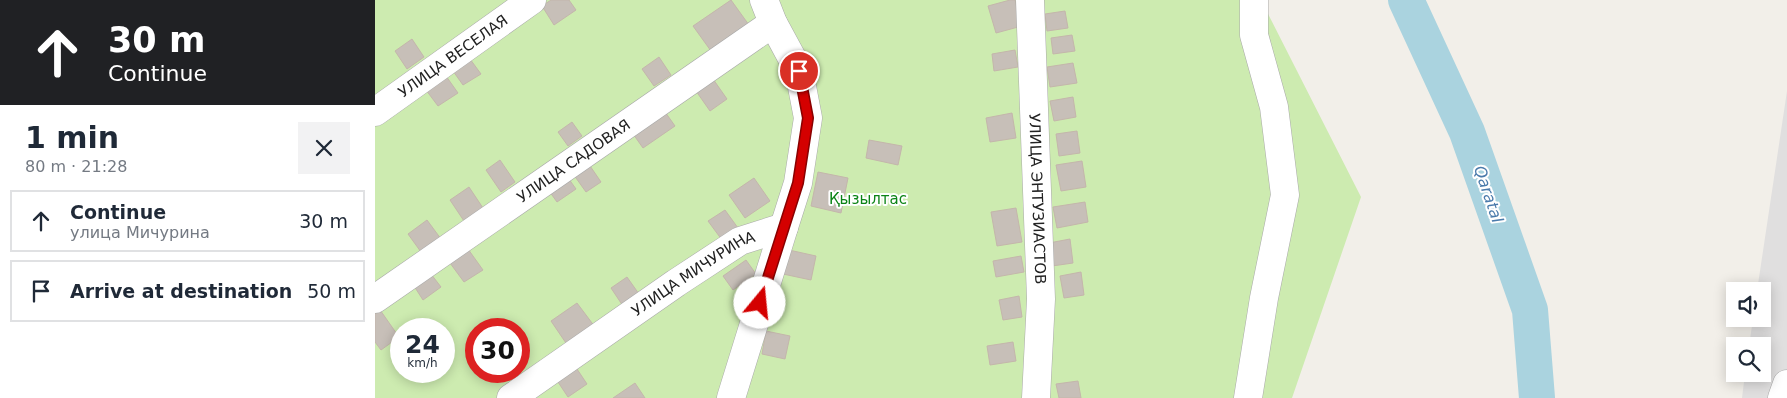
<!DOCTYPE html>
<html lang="en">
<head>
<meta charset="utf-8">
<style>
  :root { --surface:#fff; --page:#f2f2f3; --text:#1f2937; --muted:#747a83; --line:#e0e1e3 }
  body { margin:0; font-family:"DejaVu Sans",sans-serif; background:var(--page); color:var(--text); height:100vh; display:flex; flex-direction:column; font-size:19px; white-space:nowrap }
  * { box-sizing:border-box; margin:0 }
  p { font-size:16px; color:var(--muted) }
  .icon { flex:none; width:28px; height:28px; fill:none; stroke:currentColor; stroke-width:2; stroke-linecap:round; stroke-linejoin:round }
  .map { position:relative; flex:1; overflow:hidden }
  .side { display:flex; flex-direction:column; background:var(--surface); width:375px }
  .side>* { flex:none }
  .top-card { background:#202124; color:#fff; overflow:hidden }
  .controls { position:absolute; left:1351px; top:282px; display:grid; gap:10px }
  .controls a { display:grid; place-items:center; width:45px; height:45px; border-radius:0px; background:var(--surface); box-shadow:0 2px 12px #0003; font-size:25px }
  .speed { position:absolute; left:15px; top:318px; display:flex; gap:10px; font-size:25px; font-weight:700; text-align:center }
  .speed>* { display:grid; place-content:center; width:65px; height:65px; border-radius:50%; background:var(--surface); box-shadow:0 2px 12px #0003; line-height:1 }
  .speed small { font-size:12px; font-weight:400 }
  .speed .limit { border:8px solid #d22; background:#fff; color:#111 }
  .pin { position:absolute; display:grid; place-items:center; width:42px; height:42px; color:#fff; margin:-21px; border:2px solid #fff; border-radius:50%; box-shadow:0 1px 5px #0007 }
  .me { position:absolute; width:55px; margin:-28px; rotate:17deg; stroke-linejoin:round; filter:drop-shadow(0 0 4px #0008) }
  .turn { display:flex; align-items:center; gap:18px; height:105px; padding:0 25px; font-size:22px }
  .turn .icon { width:65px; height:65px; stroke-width:2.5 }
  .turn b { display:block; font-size:35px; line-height:42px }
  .round { display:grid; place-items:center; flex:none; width:52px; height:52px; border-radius:0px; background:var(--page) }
  .summary { display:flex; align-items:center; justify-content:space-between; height:85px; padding:0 25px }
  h1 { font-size:30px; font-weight:800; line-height:38px }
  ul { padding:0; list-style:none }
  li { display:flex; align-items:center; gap:15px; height:62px; margin:0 10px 8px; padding:0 15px; border:2px solid var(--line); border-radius:0px }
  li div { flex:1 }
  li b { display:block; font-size:19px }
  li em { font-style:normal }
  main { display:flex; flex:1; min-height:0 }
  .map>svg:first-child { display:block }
  .residential { fill:#e0dfdf }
  .grass { fill:#cdebb0; fill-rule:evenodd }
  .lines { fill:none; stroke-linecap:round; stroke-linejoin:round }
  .river { stroke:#aad3df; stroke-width:36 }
  .building { fill:#c7bfb8; stroke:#c4b6ab }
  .minor-casing { stroke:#a9a9a9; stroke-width:29 }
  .minor { stroke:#fff; stroke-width:28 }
  .route-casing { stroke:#8a0000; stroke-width:12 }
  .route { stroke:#d40000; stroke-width:9 }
  .labels { text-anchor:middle; stroke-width:4; stroke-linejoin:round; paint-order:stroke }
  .street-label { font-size:15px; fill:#222; stroke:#fff }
  .park-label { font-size:15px; fill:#0c8416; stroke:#fff }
  .water-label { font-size:16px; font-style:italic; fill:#4a7aab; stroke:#fff }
</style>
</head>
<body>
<main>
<section class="side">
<div class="top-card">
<div class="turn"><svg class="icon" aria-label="ahead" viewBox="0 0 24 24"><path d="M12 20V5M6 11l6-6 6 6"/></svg><div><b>30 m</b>Continue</div></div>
</div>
<div class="summary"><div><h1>1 min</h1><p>80 m · 21:28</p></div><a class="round"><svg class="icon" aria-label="close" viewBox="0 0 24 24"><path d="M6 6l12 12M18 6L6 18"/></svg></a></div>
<ul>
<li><svg class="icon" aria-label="ahead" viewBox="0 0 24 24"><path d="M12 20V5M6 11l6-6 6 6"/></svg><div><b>Continue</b><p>улица Мичурина</p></div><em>30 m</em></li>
<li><svg class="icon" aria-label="arrive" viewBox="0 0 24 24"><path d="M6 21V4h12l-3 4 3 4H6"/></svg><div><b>Arrive at destination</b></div><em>50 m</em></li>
</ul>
</section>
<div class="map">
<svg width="1412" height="398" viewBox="0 0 1412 398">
  <rect width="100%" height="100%" fill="#f2efe9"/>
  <polygon class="residential" points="1412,91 1412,398 1367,398 1370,374 1388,374 1388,346 1374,346 1378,319 1388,319 1388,291 1382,291"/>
  <path class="grass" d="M0,0H886L986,197L917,398H0ZM26,329H69V371H26ZM101,329H144V371H101Z"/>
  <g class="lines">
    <polyline class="river" points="1031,0 1092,132 1155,310 1162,398"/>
  </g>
  <g class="building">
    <polygon points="176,0 194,0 201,10 179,25 167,6"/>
    <polygon points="356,0 374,25 336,51 318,26"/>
    <polygon points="635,0 640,0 647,26 621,33 613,6"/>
    <polygon points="690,11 693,28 672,31 670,14"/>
    <polygon points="697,35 700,51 678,54 676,38"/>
    <polygon points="37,39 49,57 32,69 20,51"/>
    <polygon points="640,50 643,67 619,71 617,54"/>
    <polygon points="284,57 296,75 279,86 267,69"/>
    <polygon points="95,59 106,74 88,85 78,71"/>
    <polygon points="698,63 702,83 675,87 672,67"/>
    <polygon points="71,76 83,93 63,106 51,90"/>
    <polygon points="338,79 352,99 335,111 321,91"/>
    <polygon points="698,97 701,117 679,121 675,101"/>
    <polygon points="288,109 300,126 268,148 256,131"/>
    <polygon points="637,113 641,138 615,142 611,118"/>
    <polygon points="197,122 207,136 193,146 183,132"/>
    <polygon points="702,131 705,153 684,156 681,134"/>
    <polygon points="494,140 527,146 523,165 491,158"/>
    <polygon points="125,160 140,182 126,192 111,170"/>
    <polygon points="211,160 226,182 211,192 196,171"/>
    <polygon points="707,161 711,187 686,191 681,165"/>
    <polygon points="443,172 473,178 466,213 436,206"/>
    <polygon points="191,175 201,189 182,202 172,188"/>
    <polygon points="379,178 395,201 370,218 354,195"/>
    <polygon points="94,187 108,208 89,221 75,200"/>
    <polygon points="710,202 713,222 682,228 678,207"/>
    <polygon points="641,208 647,242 622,246 616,212"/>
    <polygon points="350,210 363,228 347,240 333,221"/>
    <polygon points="52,220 66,239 46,252 33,234"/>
    <polygon points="695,239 698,263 677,266 674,243"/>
    <polygon points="93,249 108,270 89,282 75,263"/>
    <polygon points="414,250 441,256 436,280 408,274"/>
    <polygon points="646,256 649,272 621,277 618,261"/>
    <polygon points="371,260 381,274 358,290 348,276"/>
    <polygon points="706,272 709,295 689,298 685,276"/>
    <polygon points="56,274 66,287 48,300 39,286"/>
    <polygon points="252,277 264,294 248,306 236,288"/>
    <polygon points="644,296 647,317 628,320 624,300"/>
    <polygon points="202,303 220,327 193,346 176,321"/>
    <polygon points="3,307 24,337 6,350 0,342 0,309"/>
    <polygon points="391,331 415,336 410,359 387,354"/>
    <polygon points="638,342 641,361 615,365 612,346"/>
    <polygon points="200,366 212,384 193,397 181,379"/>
    <polygon points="703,381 706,398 684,398 681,384"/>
    <polygon points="260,383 270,398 238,398"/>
  </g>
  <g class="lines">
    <g class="minor-casing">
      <g id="minor">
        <path id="s1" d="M655,0L666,299L661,398"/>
        <path id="s2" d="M0,112L157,0"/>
        <path id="s3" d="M0,299L398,23"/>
        <path id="s4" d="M136,398L301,283L365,241L409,227L423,183L433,118L424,71L398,23L389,0"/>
        <polyline points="356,398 409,227"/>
        <polyline points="873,398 889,298 910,195 899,107 879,35 879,0"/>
        <polyline points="1407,398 1412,384"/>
      </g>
    </g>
    <use href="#minor" class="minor"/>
  </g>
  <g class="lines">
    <g class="route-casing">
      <polyline id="route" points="385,303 423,183 433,118 424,71"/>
    </g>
    <use href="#route" class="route"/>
  </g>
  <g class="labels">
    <g class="street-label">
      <text dy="5" stroke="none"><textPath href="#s2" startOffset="96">УЛИЦА ВЕСЕЛАЯ</textPath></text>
      <text dy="5" stroke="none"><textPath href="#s3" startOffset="242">УЛИЦА САДОВАЯ</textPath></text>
      <text dy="5" stroke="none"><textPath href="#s1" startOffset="199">УЛИЦА ЭНТУЗИАСТОВ</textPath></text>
      <text dy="5" stroke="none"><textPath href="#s4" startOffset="221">УЛИЦА МИЧУРИНА</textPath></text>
    </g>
    <g class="park-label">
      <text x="493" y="204">Қызылтас</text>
    </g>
    <g class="water-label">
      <text transform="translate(1114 194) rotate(71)" y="6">Qaratal</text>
    </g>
  </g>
</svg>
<div class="controls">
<a><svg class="icon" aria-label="sound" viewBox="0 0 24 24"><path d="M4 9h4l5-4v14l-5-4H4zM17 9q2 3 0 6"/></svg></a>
<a><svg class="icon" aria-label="search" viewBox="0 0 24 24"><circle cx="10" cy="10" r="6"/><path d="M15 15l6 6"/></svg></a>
</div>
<div class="speed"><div>24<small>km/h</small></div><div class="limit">30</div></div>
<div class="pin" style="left:424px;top:71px;background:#d93025"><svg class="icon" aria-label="arrive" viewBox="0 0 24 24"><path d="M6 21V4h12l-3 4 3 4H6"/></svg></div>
<svg class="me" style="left:385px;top:303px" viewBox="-20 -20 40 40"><circle r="19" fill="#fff"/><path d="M0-13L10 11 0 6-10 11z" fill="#d40000"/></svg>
</div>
</main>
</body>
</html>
